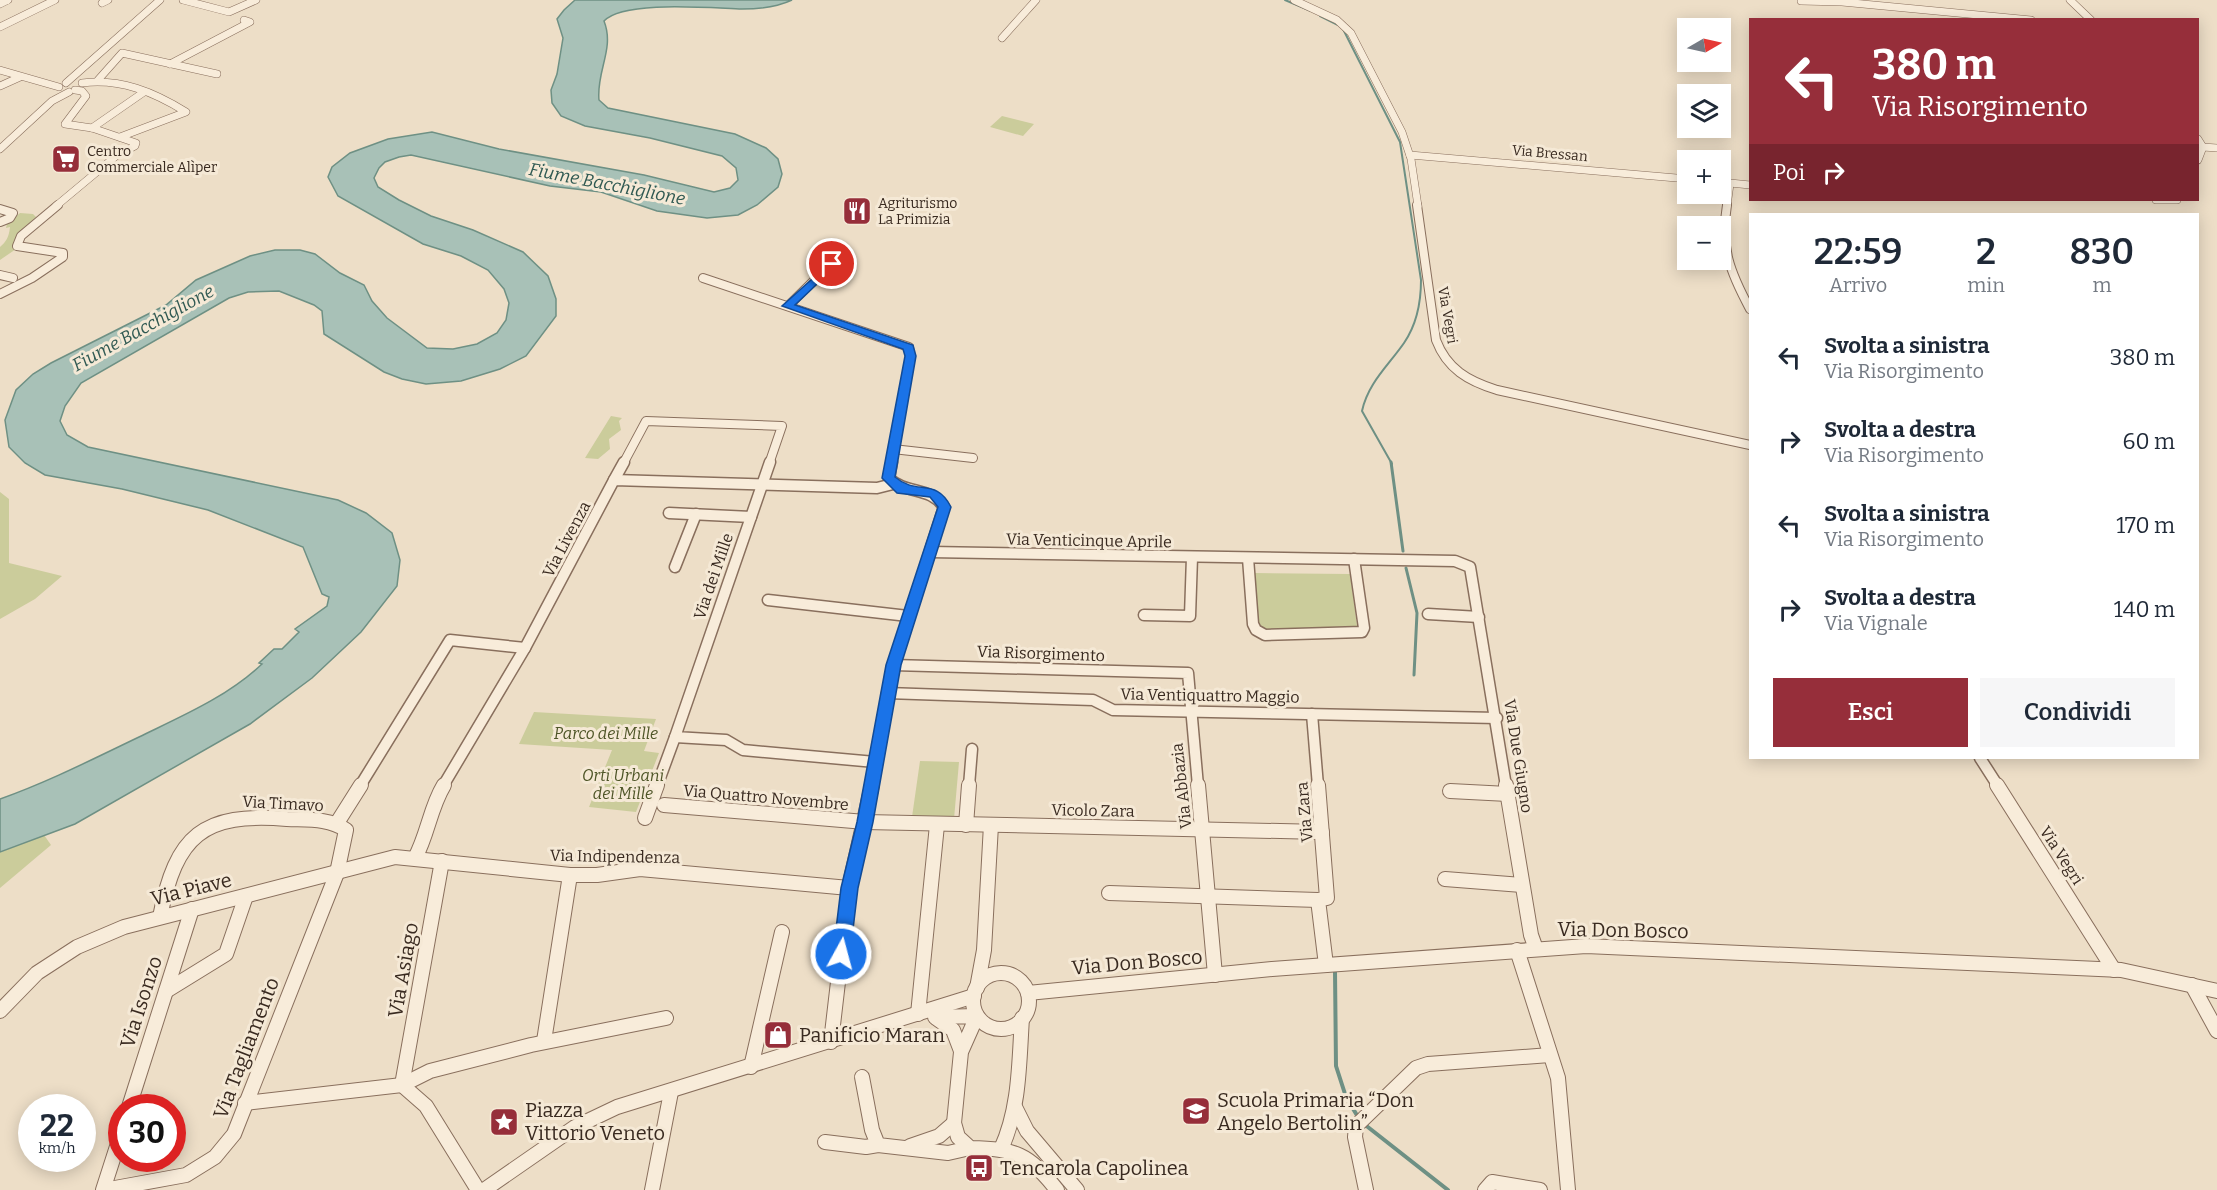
<!DOCTYPE html>
<html lang="it">
<head>
<meta charset="utf-8">
<style>
  :root { --surface:#fff; --page:#f6f6f7; --text:#1f2937; --muted:#747a83; --accent:#962e3a }
  body { margin:0; font-family:Bitter,serif; background:var(--page); color:var(--text); height:100vh; display:flex; flex-direction:column; font-size:22px; white-space:nowrap }
  * { box-sizing:border-box; margin:0 }
  p { font-size:20px; color:var(--muted) }
  .icon { flex:none; width:33px; height:33px; fill:none; stroke:currentColor; stroke-width:2; stroke-linecap:round; stroke-linejoin:round }
  .map { position:relative; flex:1; overflow:hidden }
  .sheet { position:absolute; left:1749px; top:213px; width:450px; height:546px; display:flex; flex-direction:column; background:var(--surface); border-radius:0px; box-shadow:0 3px 15px #0003 }
  .sheet>* { flex:none }
  .top-card { position:absolute; left:1749px; top:18px; width:450px; height:183px; border-radius:0px; box-shadow:0 3px 15px #0003; background:#962e3a; color:#fff; overflow:hidden }
  .needle { width:39px; rotate:81deg }
  .tools { position:absolute; left:1677px; top:18px; display:grid; gap:12px }
  .tools a { display:grid; place-items:center; width:54px; height:54px; border-radius:0px; background:var(--surface); box-shadow:0 3px 15px #0003; font-size:30px }
  .speed { position:absolute; left:18px; top:1094px; display:flex; gap:12px; font-size:30px; font-weight:700; text-align:center }
  .speed>* { display:grid; place-content:center; width:78px; height:78px; border-radius:50%; background:var(--surface); box-shadow:0 3px 15px #0003; line-height:1 }
  .speed small { font-size:15px; font-weight:400 }
  .speed .limit { border:9px solid #d22; background:#fff; color:#111 }
  .pin { position:absolute; display:grid; place-items:center; width:51px; height:51px; color:#fff; margin:-26px; border:3px solid #fff; border-radius:50%; box-shadow:0 2px 6px #0007 }
  .me { position:absolute; width:66px; margin:-33px; rotate:7deg; stroke-linejoin:round; filter:drop-shadow(0 0 4px #0008) }
  .turn { display:flex; align-items:center; gap:21px; height:126px; padding:0 24px; font-size:27px }
  .turn .icon { width:78px; height:78px; stroke-width:2.5 }
  .turn b { display:block; font-size:42px; line-height:51px }
  .then { display:flex; align-items:center; height:57px; padding:0 24px; background:#0003; gap:12px; font-size:22px }
  .eta { display:flex; justify-content:space-evenly; align-items:center; height:102px; text-align:center }
  .eta b { font-size:36px; font-weight:600; line-height:42px }
  .cta { display:flex; gap:12px; margin-top:auto; padding:12px 24px }
  .cta a { flex:1; height:69px; border-radius:0px; background:var(--accent); color:#fff; font-size:24px; font-weight:600; line-height:69px; text-align:center }
  .cta a+a { background:var(--page); color:var(--text) }
  ul { padding:0; list-style:none }
  li { display:flex; align-items:center; gap:18px; height:84px; padding:0 24px }
  li div { flex:1 }
  li b { display:block; font-size:22px }
  li em { font-style:normal }
  .map>svg:first-child { display:block }
  .green { fill:#cbcc9b }
  .water { fill:#a8c1b7; stroke:#6e9084; stroke-width:1.5 }
  .lines { fill:none; stroke-linecap:round; stroke-linejoin:round }
  .stream-far2 { stroke:#6e9084; stroke-width:2 }
  .stream-far1 { stroke:#6e9084; stroke-width:3 }
  .stream { stroke:#6e9084; stroke-width:4 }
  .minor-far3-casing { stroke:#896f5d; stroke-width:8 }
  .minor-far2-casing { stroke:#896f5d; stroke-width:10 }
  .minor-far1-casing { stroke:#896f5d; stroke-width:13 }
  .minor-casing { stroke:#896f5d; stroke-width:16 }
  .minor-far3 { stroke:#f8ecda; stroke-width:7 }
  .minor-far2 { stroke:#f8ecda; stroke-width:8 }
  .minor-far1 { stroke:#f8ecda; stroke-width:10 }
  .minor { stroke:#f8ecda; stroke-width:14 }
  .route { fill:#1a73e8; stroke:#114b97; stroke-width:1.5 }
  .labels { text-anchor:middle; stroke-width:6; stroke-linejoin:round; paint-order:stroke }
  .far-poi-label { font-size:14px; fill:#392a20; stroke:#f5e9d6; text-anchor:start }
  .far-street-label { font-size:14px; fill:#392a20; stroke:#f5e9d6 }
  .street-label { font-size:16px; fill:#392a20; stroke:#f5e9d6 }
  .park-label { font-size:16px; font-style:italic; fill:#4e5527; stroke:#f5e9d6 }
  .water-label { font-size:18px; font-style:italic; fill:#305952; stroke:#f5e9d6 }
  .near-street-label { font-size:20px; fill:#392a20; stroke:#f5e9d6 }
  .near-poi-label { font-size:20px; fill:#392a20; stroke:#f5e9d6; text-anchor:start }
</style>
</head>
<body>
<div class="map">
<svg width="2217" height="1190" viewBox="0 0 2217 1190">
  <rect width="100%" height="100%" fill="#eddec7"/>
  <g class="green">
    <polygon points="1002,116 1034,124 1023,136 990,127"/>
    <path d="M20,213L33,214L36,217L21,231L12,246L16,249L0,260V247C6,242 9,237 10,227L6,228L7,224Z"/>
    <polygon points="611,416 622,418 619,421 621,430 609,439 610,449 598,459 585,458"/>
    <polygon points="0,492 9,499 9,563 62,576 35,599 0,619"/>
    <polygon points="1254,573 1350,574 1357,626 1353,631 1265,630 1257,625"/>
    <polygon points="534,712 656,719 644,751 659,753 636,812 589,807 612,750 519,744"/>
    <polygon points="920,761 959,762 954,819 912,817"/>
    <polygon points="44,835 51,845 0,888 0,852"/>
  </g>
  <path class="water" d="M575,0H792C777,7 759,9 742,9C710,8 623,0 604,21C615,49 596,71 599,100L608,108L735,134L766,148L778,159L782,174L778,187L757,205L738,215L707,218L657,211L601,192L550,186L411,155L399,157L385,162L379,168L374,178L378,187L399,200L431,216L473,230L523,252L548,276L556,299V316L526,356L500,369L461,381L426,384L402,379L384,372L324,334L322,311L314,305L279,291L248,292L229,298L81,383L65,406L60,421L67,435L88,447L338,500L366,513L392,533L400,560L397,586L361,632L312,678L250,724L75,824L0,852V799C48,782 93,759 139,737C182,716 227,697 262,664L259,663L274,649H282L299,632L295,629L327,606L329,597L322,594L303,547L208,510L122,489L45,475L25,463L9,447L5,420L16,390L33,374L51,363L166,305L196,280L250,256L275,250H300L315,254L340,273L364,285L372,301L387,318L427,348L453,349L477,344L497,333L506,320L509,303L504,289L488,270L461,256L423,244L338,196L328,177L332,167L350,153L388,139L432,132L499,149L644,175L714,192L730,188L738,180L736,168L722,156L650,138L585,126L561,116L552,103L551,90L557,74L563,38L557,19L564,10Z"/>
  <g class="lines">
    <g class="stream-far2">
      <polyline points="1285,0 1311,11"/>
      <polyline points="1320,16 1338,25"/>
      <path d="M1343,29L1400,142L1421,280C1421,302 1417,324 1404,343C1388,366 1368,383 1362,411L1392,464"/>
    </g>
    <g class="stream-far1">
      <polyline points="1391,462 1403,551"/>
      <polyline points="1406,568 1417,613 1414,675"/>
    </g>
    <g class="stream">
      <polyline points="1335,971 1336,1066 1346,1097 1358,1117"/>
      <polyline points="1364,1124 1448,1190"/>
    </g>
    <g class="minor-far3-casing">
      <g id="minor-far3">
        <polyline points="183,0 229,12 256,0"/>
        <polyline points="1294,0 1337,20 1351,33 1402,132 1411,159 1418,206"/>
        <polyline points="2070,0 2091,20"/>
        <polyline points="1801,1 1842,2 2031,20"/>
        <polyline points="102,3 108,0"/>
        <polyline points="0,4 8,0"/>
        <polyline points="0,27 55,0"/>
        <polyline points="1002,38 1036,0"/>
        <polyline points="170,64 250,22 244,20"/>
        <polyline points="0,70 59,87"/>
        <polyline points="98,80 122,53 217,74"/>
        <polyline points="66,83 160,0"/>
        <path d="M82,83C120,78 154,92 186,112L120,137"/>
        <polyline points="0,86 20,77"/>
        <polyline points="92,128 144,92"/>
        <polyline points="2198,139 2203,147 2217,148"/>
        <polyline points="0,149 52,101 69,92"/>
        <polyline points="1410,155 1688,179"/>
        <polyline points="2198,160 2203,147"/>
        <polyline points="1720,182 1750,185"/>
        <polyline points="2156,200 2177,200"/>
        <polyline points="56,206 116,156 135,146 136,143 92,128 65,124 86,96 82,91 75,90"/>
        <polyline points="1727,206 1730,184"/>
      </g>
    </g>
    <g class="minor-far2-casing">
      <g id="minor-far2">
        <path d="M1417,205L1436,340C1447,369 1468,381 1497,390L1750,445"/>
        <path d="M1727,205C1720,247 1730,272 1750,309"/>
        <polyline points="0,209 13,213 10,218 0,222"/>
        <polyline points="0,275 13,278"/>
        <polyline points="703,278 909,347 910,356 891,464"/>
        <polyline points="0,294 32,278 63,257 63,253 17,246 21,236 58,205"/>
        <polyline points="788,306 843,252"/>
        <polyline points="893,449 973,458"/>
        <polyline points="623,464 646,421 782,426 769,464"/>
      </g>
    </g>
    <g class="minor-far1-casing">
      <g id="minor-far1">
        <polyline points="770,462 675,737 726,740 743,750 875,762"/>
        <polyline points="614,480 624,462"/>
        <polyline points="669,513 751,517"/>
        <polyline points="930,552 1455,561 1470,567 1506,786"/>
        <polyline points="1248,558 1253,624 1256,630 1265,635 1362,632 1364,628 1354,559"/>
        <polyline points="675,567 696,514"/>
        <polyline points="768,600 908,616"/>
        <polyline points="1428,614 1479,617"/>
        <polyline points="1144,615 1190,616 1192,557"/>
        <polyline points="893,665 1188,673 1198,786"/>
        <polyline points="887,693 1093,700 1113,710 1497,718"/>
        <polyline points="1312,714 1318,786"/>
        <polyline points="1980,758 1998,786"/>
        <polyline points="360,786 450,640 525,648"/>
        <polyline points="443,786 525,648 614,480 877,488 893,484"/>
        <polyline points="657,786 675,737"/>
        <path d="M871,786L893,668L944,507C930,486 906,495 889,478L892,462"/>
        <polyline points="969,786 972,749"/>
      </g>
    </g>
    <g class="minor-casing">
      <g id="minor">
        <polyline points="1198,785 1215,975"/>
        <polyline points="1318,785 1327,898 1318,900 1326,965"/>
        <polyline points="1506,785 1531,935 1536,949"/>
        <polyline points="1997,785 2114,970"/>
        <polyline points="1450,791 1508,794"/>
        <polyline points="664,805 865,822 1322,832"/>
        <polyline points="645,818 657,785"/>
        <polyline points="337,823 361,785"/>
        <polyline points="966,825 969,785"/>
        <path d="M415,858C428,834 430,808 444,785"/>
        <polyline points="442,861 402,1085 426,1106 478,1190"/>
        <polyline points="1445,879 1522,885"/>
        <polyline points="1109,893 1318,900"/>
        <polyline points="1517,950 1558,1078 1568,1190"/>
        <circle cx="1001" cy="1001" r="28"/>
        <polyline points="2192,985 2217,1031"/>
        <polyline points="977,988 984,950 991,825"/>
        <polyline points="166,991 226,954 246,896"/>
        <polyline points="1028,993 1272,969 1586,946 2121,970 2217,991"/>
        <polyline points="0,1011 37,973 77,947 124,927 395,857 570,875 597,875 640,869 849,888"/>
        <polyline points="918,1014 937,825"/>
        <path d="M935,1017L977,1016L961,1052L954,1123L958,1137L970,1148C1016,1149 1028,1153 1057,1190"/>
        <polyline points="936,1018 953,1030 961,1051"/>
        <polyline points="544,1041 570,875"/>
        <polyline points="831,1042 849,888 872,785"/>
        <polyline points="751,1067 782,932"/>
        <polyline points="862,1077 872,1130 878,1145 948,1153 970,1148"/>
        <polyline points="245,1103 402,1085 430,1071 531,1045 666,1018"/>
        <polyline points="129,1107 192,909"/>
        <polyline points="1015,1107 1027,1131 1077,1190"/>
        <polyline points="825,1142 866,1147 878,1145"/>
        <polyline points="910,1146 939,1136 954,1123"/>
        <path d="M1001,1149C1020,1108 1019,1062 1022,1018"/>
        <polyline points="103,1190 122,1131"/>
        <path d="M104,1190L186,1175L215,1157L234,1134L337,873L346,830C329,818 307,820 287,819C203,812 176,835 160,917"/>
        <polyline points="484,1190 575,1127 617,1107 974,996"/>
        <polyline points="652,1190 671,1092"/>
        <polyline points="1366,1190 1355,1137 1356,1126 1416,1068 1428,1064 1550,1055"/>
        <polyline points="1485,1190 1492,1182 1540,1190"/>
      </g>
    </g>
    <use href="#minor-far3" class="minor-far3"/>
    <use href="#minor-far2" class="minor-far2"/>
    <use href="#minor-far1" class="minor-far1"/>
    <use href="#minor" class="minor"/>
  </g>
  <path class="route" d="M832,261L836,262V266L795,305L913,345L916,356L895,477C917,496 936,477 951,507L901,665L873,822L858,888L850,954L847,960L841,962L835,960L833,954L841,888L857,822L886,665L938,507L930,497L897,493L882,478L905,356L903,349L782,306Z"/>
  <defs>
    <g id="supermarket-square" transform="scale(1.5)"><rect x="-9" y="-9" width="18" height="18" rx="4" fill="#962e3a" stroke="#f5e9d6"/><path d="M-6-5.5h2.5l.6 2H6L4.5 2H-2.5L-4.4-4H-6ZM-1.5 3.2a1.3 1.3 0 1 0 .1 0ZM3 3.2a1.3 1.3 0 1 0 .1 0Z" fill="#fff"/></g>
    <g id="restaurant-square" transform="scale(1.5)"><rect x="-9" y="-9" width="18" height="18" rx="4" fill="#962e3a" stroke="#f5e9d6"/><path d="M-5-6h1v4h1v-4h1v4h1v-4h1v5L-1.5 .5V6h-2V.5L-5-1ZM5-6V6H3V1.5H1.5Q1.5-4 5-6Z" fill="#fff"/></g>
    <g id="shop-square" transform="scale(1.5)"><rect x="-9" y="-9" width="18" height="18" rx="4" fill="#962e3a" stroke="#f5e9d6"/><path d="M-5-2.5h2.3a2.7 3.5 0 0 1 5.4 0H5L5.5 6h-11ZM-1.5-2.5h3a1.5 2.3 0 0 0-3 0Z" fill="#fff"/></g>
    <g id="school-square" transform="scale(1.5)"><rect x="-9" y="-9" width="18" height="18" rx="4" fill="#962e3a" stroke="#f5e9d6"/><path d="M0-5L7-2L0 1L-7-2ZM-4 1L0 2.5L4 1V4Q0 6-4 4Z" fill="#fff"/></g>
    <g id="sight-square" transform="scale(1.5)"><rect x="-9" y="-9" width="18" height="18" rx="4" fill="#962e3a" stroke="#f5e9d6"/><path d="M0-6L1.8-2.2L6-1.7L2.9 1.2L3.7 5.4L0 3.3L-3.7 5.4L-2.9 1.2L-6-1.7L-1.8-2.2Z" fill="#fff"/></g>
    <g id="bus-square" transform="scale(1.5)"><rect x="-9" y="-9" width="18" height="18" rx="4" fill="#962e3a" stroke="#f5e9d6"/><path d="M-5-6H5V4H4V6H2V4H-2V6H-4V4H-5ZM-3.5-4V0h7V-4ZM-3.5 1.2v1.5H-2V1.2ZM2 1.2v1.5H3.5V1.2Z" fill="#fff"/></g>
  </defs>
  <g fill-rule="evenodd">
    <use href="#supermarket-square" x="66" y="159"/>
    <use href="#restaurant-square" x="857" y="211"/>
    <use href="#shop-square" x="778" y="1035"/>
    <use href="#school-square" x="1196" y="1111"/>
    <use href="#sight-square" x="504" y="1122"/>
    <use href="#bus-square" x="979" y="1168"/>
  </g>
  <g class="labels">
    <g class="far-poi-label">
      <text x="87" y="156">Centro<tspan x="87" dy="16">Commerciale Alìper</tspan></text>
      <text x="878" y="208">Agriturismo<tspan x="878" dy="16">La Primizia</tspan></text>
    </g>
    <g class="far-street-label">
      <text transform="translate(1550 153) rotate(5)" y="5">Via Bressan</text>
      <text transform="translate(1448 315) rotate(80)" y="5">Via Vegri</text>
    </g>
    <g class="street-label">
      <text transform="translate(566 539) rotate(-62)" y="6">Via Livenza</text>
      <text transform="translate(1089 540) rotate(1)" y="6">Via Venticinque Aprile</text>
      <text transform="translate(713 576) rotate(-71)" y="6">Via dei Mille</text>
      <text transform="translate(1041 653) rotate(2)" y="6">Via Risorgimento</text>
      <text transform="translate(1210 695) rotate(1)" y="6">Via Ventiquattro Maggio</text>
      <text transform="translate(1519 756) rotate(81)" y="6">Via Due Giugno</text>
      <text transform="translate(1181 786) rotate(-96)" y="6">Via Abbazia</text>
      <text transform="translate(766 797) rotate(5)" y="6">Via Quattro Novembre</text>
      <text transform="translate(283 803) rotate(3)" y="6">Via Timavo</text>
      <text transform="translate(1093 810) rotate(1)" y="6">Vicolo Zara</text>
      <text transform="translate(1304 812) rotate(-95)" y="6">Via Zara</text>
      <text transform="translate(2062 855) rotate(57)" y="6">Via Vegri</text>
      <text transform="translate(615 856) rotate(1)" y="6">Via Indipendenza</text>
    </g>
    <g class="park-label">
      <text x="606" y="739">Parco dei Mille</text>
      <text x="623" y="781">Orti Urbani<tspan x="623" dy="18">dei Mille</tspan></text>
    </g>
    <g class="water-label">
      <text transform="translate(607 184) rotate(11)" y="6">Fiume Bacchiglione</text>
      <text transform="translate(143 328) rotate(-29)" y="6">Fiume Bacchiglione</text>
    </g>
    <g class="near-street-label">
      <text transform="translate(191 889) rotate(-14)" y="7">Via Piave</text>
      <text transform="translate(1623 930) rotate(1)" y="7">Via Don Bosco</text>
      <text transform="translate(1137 962) rotate(-5)" y="7">Via Don Bosco</text>
      <text transform="translate(403 970) rotate(-80)" y="7">Via Asiago</text>
      <text transform="translate(141 1002) rotate(-72)" y="7">Via Isonzo</text>
      <text transform="translate(246 1048) rotate(-69)" y="7">Via Tagliamento</text>
    </g>
    <g class="near-poi-label">
      <text x="799" y="1042">Panificio Maran</text>
      <text x="1217" y="1107">Scuola Primaria “Don<tspan x="1217" dy="23">Angelo Bertolin”</tspan></text>
      <text x="525" y="1117">Piazza<tspan x="525" dy="23">Vittorio Veneto</tspan></text>
      <text x="1000" y="1175">Tencarola Capolinea</text>
    </g>
  </g>
</svg>
<div class="tools">
<a><svg class="needle" viewBox="-14 -14 28 28"><path d="M0-13l5 13h-10z" fill="#e53935"/><path d="M0 13l5-13h-10z" fill="#747a83"/></svg></a>
<a><svg class="icon" aria-label="layers" viewBox="0 0 24 24"><path d="M12 4l9 5-9 5-9-5zM3 14l9 5 9-5"/></svg></a>
<a>+</a>
<a>−</a>
</div>
<div class="speed"><div>22<small>km/h</small></div><div class="limit">30</div></div>
<div class="pin" style="left:832px;top:264px;background:#d93025"><svg class="icon" aria-label="arrive" viewBox="0 0 24 24"><path d="M6 21V4h12l-3 4 3 4H6"/></svg></div>
<svg class="me" style="left:841px;top:954px" viewBox="-20 -20 40 40"><circle r="17" fill="#1a73e8" stroke="#fff" stroke-width="3"/><path d="M0-11L8 9 0 5-8 9z" fill="#fff"/></svg>
<div class="top-card">
<div class="turn"><svg class="icon" aria-label="left" viewBox="0 0 24 24"><path d="M17 20v-9H6M10 6l-5 5 5 5"/></svg><div><b>380 m</b>Via Risorgimento</div></div>
<div class="then">Poi<svg class="icon" aria-label="right" viewBox="0 0 24 24"><path d="M7 20v-9h11M14 6l5 5-5 5"/></svg></div>
</div>
<section class="sheet">
<div class="eta">
<div><b>22:59</b><p>Arrivo</p></div>
<div><b>2</b><p>min</p></div>
<div><b>830</b><p>m</p></div>
</div>
<ul>
<li><svg class="icon" aria-label="left" viewBox="0 0 24 24"><path d="M17 20v-9H6M10 6l-5 5 5 5"/></svg><div><b>Svolta a sinistra</b><p>Via Risorgimento</p></div><em>380 m</em></li>
<li><svg class="icon" aria-label="right" viewBox="0 0 24 24"><path d="M7 20v-9h11M14 6l5 5-5 5"/></svg><div><b>Svolta a destra</b><p>Via Risorgimento</p></div><em>60 m</em></li>
<li><svg class="icon" aria-label="left" viewBox="0 0 24 24"><path d="M17 20v-9H6M10 6l-5 5 5 5"/></svg><div><b>Svolta a sinistra</b><p>Via Risorgimento</p></div><em>170 m</em></li>
<li><svg class="icon" aria-label="right" viewBox="0 0 24 24"><path d="M7 20v-9h11M14 6l5 5-5 5"/></svg><div><b>Svolta a destra</b><p>Via Vignale</p></div><em>140 m</em></li>
</ul>
<div class="cta"><a>Esci</a><a>Condividi</a></div>
</section>
</div>
</body>
</html>
